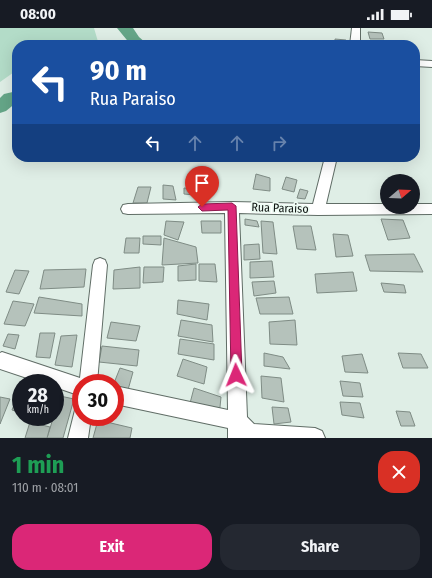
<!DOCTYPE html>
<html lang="en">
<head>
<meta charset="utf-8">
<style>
  :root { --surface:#171b24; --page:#242831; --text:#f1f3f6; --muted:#9ea1a6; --accent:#db2777 }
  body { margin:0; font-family:"Fira Sans Condensed",sans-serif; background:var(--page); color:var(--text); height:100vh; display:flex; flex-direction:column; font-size:15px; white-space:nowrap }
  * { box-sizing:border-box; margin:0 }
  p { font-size:13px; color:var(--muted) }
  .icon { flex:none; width:22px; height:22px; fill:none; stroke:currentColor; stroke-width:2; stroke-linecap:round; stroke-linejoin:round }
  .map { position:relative; height:410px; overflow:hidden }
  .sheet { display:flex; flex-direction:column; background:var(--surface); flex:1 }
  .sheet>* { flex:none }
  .hud { position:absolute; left:12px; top:12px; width:408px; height:122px; border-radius:16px; box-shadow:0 4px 16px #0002; background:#1a4fa0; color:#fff; overflow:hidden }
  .needle { width:26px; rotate:71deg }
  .tools { position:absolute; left:380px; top:146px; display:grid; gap:8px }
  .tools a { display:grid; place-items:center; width:40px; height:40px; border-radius:50%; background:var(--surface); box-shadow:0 4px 16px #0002; font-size:20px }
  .speed { position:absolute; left:12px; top:346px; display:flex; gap:8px; font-size:20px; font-weight:700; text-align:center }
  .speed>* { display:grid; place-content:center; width:52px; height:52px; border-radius:50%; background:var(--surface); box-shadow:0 4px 16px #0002; line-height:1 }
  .speed small { font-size:10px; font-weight:400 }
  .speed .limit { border:6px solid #d22; background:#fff; color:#111 }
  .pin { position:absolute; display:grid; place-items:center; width:34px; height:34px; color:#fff; margin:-41px -17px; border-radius:50% 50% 50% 0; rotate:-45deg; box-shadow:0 0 4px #0007 }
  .pin .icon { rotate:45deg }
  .me { position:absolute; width:44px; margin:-22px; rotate:358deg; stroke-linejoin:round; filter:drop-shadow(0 0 3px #0008) }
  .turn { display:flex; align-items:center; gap:14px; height:84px; padding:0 12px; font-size:18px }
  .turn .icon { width:52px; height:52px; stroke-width:2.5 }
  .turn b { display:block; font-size:28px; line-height:34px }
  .lanes { display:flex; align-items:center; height:38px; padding:0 12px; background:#0003; justify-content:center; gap:20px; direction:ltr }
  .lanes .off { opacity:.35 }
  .round { display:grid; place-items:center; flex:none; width:42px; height:42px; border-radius:16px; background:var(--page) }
  .headline { display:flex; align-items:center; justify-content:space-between; height:68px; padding:0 12px }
  h1 { font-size:24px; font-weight:700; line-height:30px; color:#1e9e55 }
  .action { display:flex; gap:8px; margin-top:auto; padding:8px 12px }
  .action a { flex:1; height:46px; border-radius:16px; background:var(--accent); color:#fff; font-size:16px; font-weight:700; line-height:46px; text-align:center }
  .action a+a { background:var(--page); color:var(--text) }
  .status { display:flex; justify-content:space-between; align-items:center; height:28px; padding:0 20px; background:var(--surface); direction:ltr }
  .status svg { height:11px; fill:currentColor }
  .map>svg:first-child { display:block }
  .green { fill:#b3dcc8 }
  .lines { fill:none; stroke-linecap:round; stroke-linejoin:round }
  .river { fill:#65a688; fill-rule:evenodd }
  .building { fill:#b5c2bb; stroke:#7f8c85 }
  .minor-casing { stroke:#606d66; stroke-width:2 }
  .minor { fill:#fff; fill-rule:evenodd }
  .route { fill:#db2777; stroke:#8e194d }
  .labels { text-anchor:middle; stroke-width:3.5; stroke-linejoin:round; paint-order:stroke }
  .street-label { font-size:12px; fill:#0e1311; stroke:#edfbf3 }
</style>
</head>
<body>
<div class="status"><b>08:00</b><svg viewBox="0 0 49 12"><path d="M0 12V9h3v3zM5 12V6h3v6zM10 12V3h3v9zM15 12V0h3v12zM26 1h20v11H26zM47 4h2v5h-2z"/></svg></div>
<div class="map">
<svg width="432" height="410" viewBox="0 0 432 410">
  <rect width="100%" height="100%" fill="#dfeee6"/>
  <polygon class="green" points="0,0 94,0 99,17 17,17 17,42 0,54"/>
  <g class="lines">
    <g class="river">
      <polygon points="117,0 133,0 139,9 146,15 145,17 131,17"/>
      <polygon points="17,63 17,74 6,83 0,85 0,70 4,66"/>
    </g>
  </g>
  <g class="building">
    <polygon points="368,4 382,5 384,11 370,11"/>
    <polygon points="335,11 346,12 346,17 335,16"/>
    <polygon points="256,146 270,150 270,163 253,161"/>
    <polygon points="286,149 297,152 294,164 282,161"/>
    <polygon points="163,157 173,158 176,172 163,171"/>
    <polygon points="138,159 151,159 147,175 133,175"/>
    <polygon points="184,160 195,161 195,167 184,166"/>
    <polygon points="300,161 308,163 305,171 297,170"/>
    <polygon points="245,191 257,193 259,199 245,197"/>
    <polygon points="381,191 403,192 410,210 388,212"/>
    <polygon points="166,193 184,194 178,212 164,207"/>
    <polygon points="201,193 221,193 221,205 202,205"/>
    <polygon points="261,193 273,194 277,226 263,225"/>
    <polygon points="293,198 311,198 316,222 297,221"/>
    <polygon points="333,206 348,207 353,228 336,229"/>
    <polygon points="143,208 161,208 161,217 143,216"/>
    <polygon points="126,210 140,210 139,225 124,225"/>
    <polygon points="164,210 196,219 198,235 162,237"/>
    <polygon points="259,216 260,231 244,232 244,217"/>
    <polygon points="414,226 423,244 370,243 365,227"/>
    <polygon points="272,233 274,249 250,250 250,234"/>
    <polygon points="196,236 196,252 178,253 178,238"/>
    <polygon points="199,236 215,236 217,254 199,253"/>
    <polygon points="140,239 140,260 113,261 114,242"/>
    <polygon points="144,239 164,239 163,254 143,255"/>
    <polygon points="86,241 84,259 40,261 44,242"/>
    <polygon points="15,242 29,243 19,266 6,264"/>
    <polygon points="353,244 357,263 317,265 315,246"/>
    <polygon points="274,253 276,265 254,268 252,254"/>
    <polygon points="381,255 404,257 406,265 384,264"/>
    <polygon points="39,269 82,276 82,288 34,285"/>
    <polygon points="289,269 293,286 260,286 256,270"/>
    <polygon points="178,272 209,276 207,292 177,286"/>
    <polygon points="13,273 34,276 25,298 4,296"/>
    <polygon points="181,292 212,297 213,314 178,308"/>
    <polygon points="295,292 297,317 270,316 269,294"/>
    <polygon points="111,294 140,298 136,313 107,310"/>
    <polygon points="40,305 55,305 50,330 36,329"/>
    <polygon points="8,306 19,307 15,321 3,318"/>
    <polygon points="77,307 72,339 55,337 61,308"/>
    <polygon points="180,311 214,316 214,332 178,326"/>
    <polygon points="102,318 139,322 137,338 99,334"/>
    <polygon points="264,325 283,329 290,341 264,338"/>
    <polygon points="398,325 421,326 428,340 403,340"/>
    <polygon points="362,326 368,345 345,344 342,328"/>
    <polygon points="183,331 207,339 204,356 177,348"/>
    <polygon points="120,340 133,344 126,369 115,364 114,355"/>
    <polygon points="261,348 281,350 284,374 262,370"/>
    <polygon points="340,353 360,355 363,369 343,368"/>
    <polygon points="21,359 21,385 12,382"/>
    <polygon points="194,360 221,369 219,389 189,379"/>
    <polygon points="60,368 74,371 63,410 47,410"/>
    <polygon points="0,369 10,371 0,396"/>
    <polygon points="340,374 360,375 364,390 342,387"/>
    <polygon points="272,379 288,380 291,394 274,396"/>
    <polygon points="396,383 410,384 415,398 401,398"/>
    <polygon points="98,392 132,400 130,410 93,410"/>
    <polygon points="30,394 50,399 47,410 25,410"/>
  </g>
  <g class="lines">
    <g class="minor-casing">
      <g id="minor">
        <polygon points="352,0 360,0 360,17 350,17"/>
        <polygon points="415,32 432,33 432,39 415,38"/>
        <polygon points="325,129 337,129 326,176 387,176 387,179 413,179 413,176 432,176 432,186 318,187 239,185 247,389 254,396 315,400 322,403 325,410 228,410 228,400 115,376 115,358 228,382 225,185 128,186 123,185 121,181 123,177 128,176 232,174 313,176"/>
        <polygon points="100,230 105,232 107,237 97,355 81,355 81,368 55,359 55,355 42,355 0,341 0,325 2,324 80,350 93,237 95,232"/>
        <polygon points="81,380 81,389 91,389 88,410 68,410 75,382"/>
      </g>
    </g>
    <use href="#minor" class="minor"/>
  </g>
  <polygon class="route" points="232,175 236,178 242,347 241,351 236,352 232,351 231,347 228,182 202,183 198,179 202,176"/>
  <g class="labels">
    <g class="street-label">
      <text transform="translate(280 180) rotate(2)" y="4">Rua Paraiso</text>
    </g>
  </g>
</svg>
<div class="tools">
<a><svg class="needle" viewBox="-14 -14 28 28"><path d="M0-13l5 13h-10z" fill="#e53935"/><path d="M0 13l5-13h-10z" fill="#9ea1a6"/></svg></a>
</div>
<div class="speed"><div>28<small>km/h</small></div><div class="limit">30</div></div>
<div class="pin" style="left:202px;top:179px;background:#d93025"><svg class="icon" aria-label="arrive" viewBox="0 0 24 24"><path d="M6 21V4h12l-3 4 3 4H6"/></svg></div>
<svg class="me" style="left:236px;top:347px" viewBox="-20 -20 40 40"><path d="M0-17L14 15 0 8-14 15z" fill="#db2777" stroke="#fff" stroke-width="4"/></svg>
<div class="hud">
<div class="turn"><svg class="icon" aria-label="left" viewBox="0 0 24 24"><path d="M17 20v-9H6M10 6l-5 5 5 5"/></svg><div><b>90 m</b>Rua Paraiso</div></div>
<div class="lanes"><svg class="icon" aria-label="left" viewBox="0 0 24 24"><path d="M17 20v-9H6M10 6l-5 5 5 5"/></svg><svg class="icon off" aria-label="ahead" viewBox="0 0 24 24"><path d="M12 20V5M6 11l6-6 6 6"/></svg><svg class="icon off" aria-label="ahead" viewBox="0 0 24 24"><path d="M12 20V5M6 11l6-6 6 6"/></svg><svg class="icon off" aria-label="right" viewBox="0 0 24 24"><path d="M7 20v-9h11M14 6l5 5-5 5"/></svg></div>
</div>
</div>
<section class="sheet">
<div class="headline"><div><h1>1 min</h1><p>110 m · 08:01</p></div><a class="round" style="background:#d93025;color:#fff"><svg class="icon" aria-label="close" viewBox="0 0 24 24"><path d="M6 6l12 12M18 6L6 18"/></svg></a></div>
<div class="action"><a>Exit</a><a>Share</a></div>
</section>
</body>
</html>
